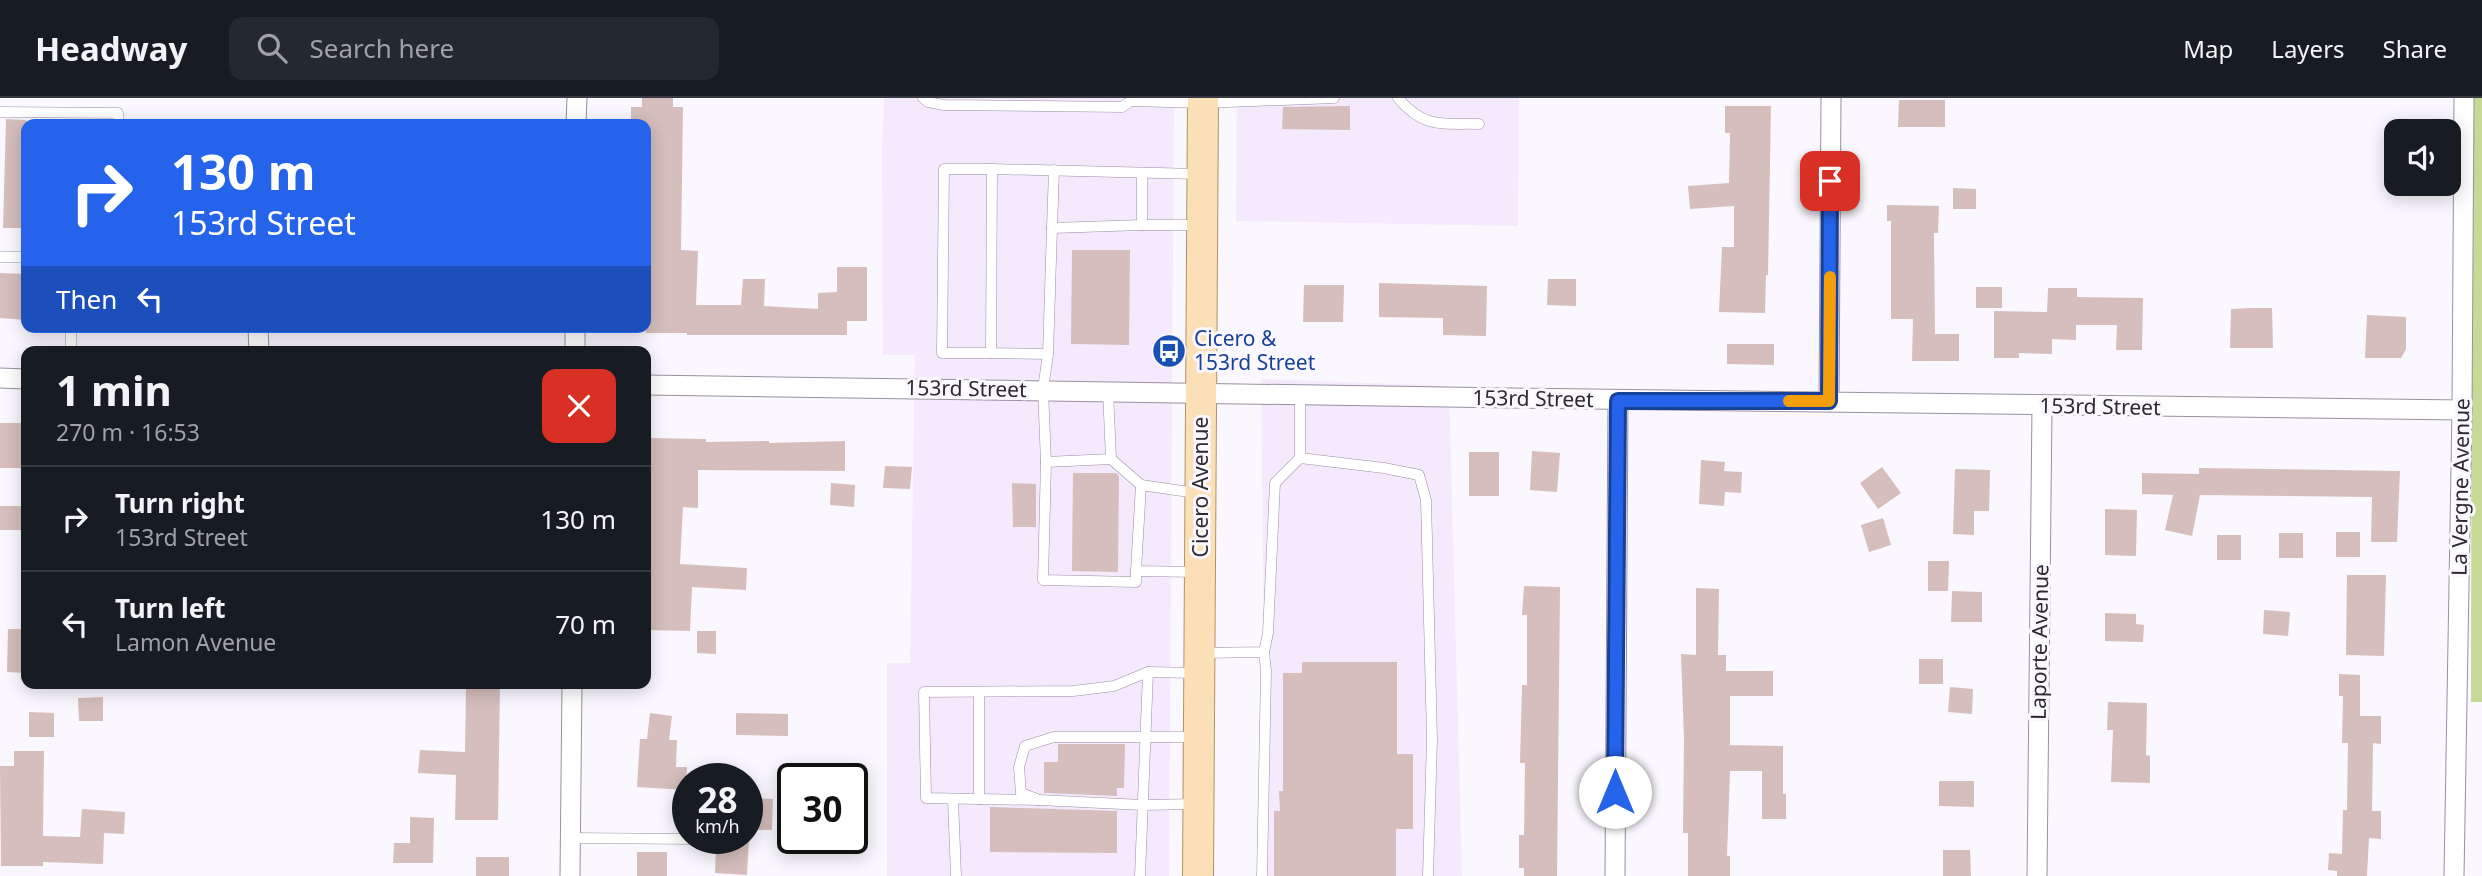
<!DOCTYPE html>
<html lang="en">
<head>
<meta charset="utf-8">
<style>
  :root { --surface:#171b24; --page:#242831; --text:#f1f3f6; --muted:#9ea1a6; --line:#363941 }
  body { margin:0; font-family:"Noto Sans",sans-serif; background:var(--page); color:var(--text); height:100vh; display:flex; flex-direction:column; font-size:26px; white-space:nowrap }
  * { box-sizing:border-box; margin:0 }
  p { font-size:23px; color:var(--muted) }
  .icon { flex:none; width:38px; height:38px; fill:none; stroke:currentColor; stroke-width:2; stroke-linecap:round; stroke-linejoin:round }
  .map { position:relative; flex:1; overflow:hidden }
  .drawer { position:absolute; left:21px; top:248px; width:630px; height:343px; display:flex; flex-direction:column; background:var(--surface); border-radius:14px; box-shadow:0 4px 18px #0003 }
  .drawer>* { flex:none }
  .guide { position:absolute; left:21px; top:21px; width:630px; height:214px; border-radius:14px; box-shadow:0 4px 18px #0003; background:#2563eb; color:#fff; overflow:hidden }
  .tools { position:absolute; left:2384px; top:21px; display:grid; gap:14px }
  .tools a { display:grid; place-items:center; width:77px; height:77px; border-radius:14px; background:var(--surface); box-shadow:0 4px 18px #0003; font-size:35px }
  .speed { position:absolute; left:672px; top:665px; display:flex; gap:14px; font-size:35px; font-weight:700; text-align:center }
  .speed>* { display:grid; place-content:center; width:91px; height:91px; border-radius:50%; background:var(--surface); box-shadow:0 4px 18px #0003; line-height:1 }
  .speed small { font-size:18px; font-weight:400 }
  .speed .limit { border:4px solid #111; border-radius:10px; background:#fff; color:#111 }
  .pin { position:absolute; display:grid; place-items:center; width:60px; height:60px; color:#fff; margin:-30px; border-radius:14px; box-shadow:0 4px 10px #0006 }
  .me { position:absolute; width:77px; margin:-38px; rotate:0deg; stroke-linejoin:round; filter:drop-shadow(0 0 5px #0008) }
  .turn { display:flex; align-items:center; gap:24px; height:147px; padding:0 35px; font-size:32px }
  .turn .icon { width:91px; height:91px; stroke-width:2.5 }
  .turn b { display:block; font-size:49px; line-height:60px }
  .then { display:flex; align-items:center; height:66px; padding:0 35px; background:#0003; gap:14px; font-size:26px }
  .round { display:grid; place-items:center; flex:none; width:74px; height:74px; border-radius:14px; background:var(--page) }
  .summary { display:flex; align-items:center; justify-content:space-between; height:119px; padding:0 35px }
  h1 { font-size:42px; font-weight:700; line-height:52px }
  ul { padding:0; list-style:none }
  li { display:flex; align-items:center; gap:21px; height:105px; padding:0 35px; border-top:2px solid var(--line) }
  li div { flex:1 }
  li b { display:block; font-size:26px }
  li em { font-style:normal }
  header { display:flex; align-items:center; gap:42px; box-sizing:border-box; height:98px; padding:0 35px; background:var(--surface); border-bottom:2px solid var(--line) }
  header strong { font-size:33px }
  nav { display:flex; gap:38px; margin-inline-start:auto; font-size:24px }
  .search { width:490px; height:63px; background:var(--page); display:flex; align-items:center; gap:18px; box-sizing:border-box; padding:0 24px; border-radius:14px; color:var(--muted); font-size:26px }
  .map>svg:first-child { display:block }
  .built { fill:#f4e9fd }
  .green { fill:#c6d996 }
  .building { fill:#d5bebc }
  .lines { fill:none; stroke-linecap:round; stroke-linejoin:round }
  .lane-casing { stroke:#9990a1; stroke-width:11 }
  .street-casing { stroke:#9990a1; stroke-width:21 }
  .primary-casing { stroke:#b19267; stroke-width:32 }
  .lane { stroke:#fff; stroke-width:10 }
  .street { stroke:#fff; stroke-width:19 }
  .primary { stroke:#fbdfb6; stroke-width:30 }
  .route-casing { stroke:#184099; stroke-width:18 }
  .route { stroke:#2563eb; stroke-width:12 }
  .slow { stroke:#f59e0b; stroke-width:12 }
  .labels { text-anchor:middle; stroke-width:6; stroke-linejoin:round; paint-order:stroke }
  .transit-label { font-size:21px; fill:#164399; stroke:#fbf7fe; text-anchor:start }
  .street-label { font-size:21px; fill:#2d2930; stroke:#fbf7fe }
</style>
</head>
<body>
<header>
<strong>Headway</strong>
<div class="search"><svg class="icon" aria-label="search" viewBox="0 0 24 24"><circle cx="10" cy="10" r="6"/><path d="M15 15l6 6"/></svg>Search here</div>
<nav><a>Map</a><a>Layers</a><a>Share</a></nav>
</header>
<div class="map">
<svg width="2482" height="778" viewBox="0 0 2482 778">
  <rect width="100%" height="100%" fill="#fbf7fe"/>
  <g class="built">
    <polygon points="884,0 1174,0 1169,778 887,778 887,565 910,565 915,257 883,257 882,56"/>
    <polygon points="1237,0 1519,0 1518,128 1236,123"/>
    <polygon points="1261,281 1449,288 1462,778 1263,778 1265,631"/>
  </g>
  <polygon class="green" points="2472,0 2482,0 2482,604 2471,604"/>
  <g class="building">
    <polygon points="642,0 673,0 673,9 683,9 681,152 698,153 696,207 741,207 743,181 765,181 764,208 818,211 818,195 837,194 837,169 867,169 867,223 847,223 847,237 687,237 687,235 646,235 646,159 651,159 651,126 646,126 646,26 631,26 631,9 642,9"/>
    <polygon points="1899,2 1945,2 1945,29 1898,29"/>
    <polygon points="1350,8 1350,32 1282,31 1283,9"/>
    <polygon points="1725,8 1771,8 1768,177 1766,177 1765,215 1719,214 1722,149 1734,149 1734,108 1690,111 1688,88 1729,85 1730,35 1725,35"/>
    <polygon points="6,21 26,22 26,130 3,130"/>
    <polygon points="1953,90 1976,91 1976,111 1953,111"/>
    <polygon points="1887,107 1939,108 1938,135 1934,135 1935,236 1959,236 1959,263 1912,263 1913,221 1891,221 1891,123 1887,123"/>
    <polygon points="1072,152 1130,152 1129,247 1071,246"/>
    <polygon points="0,175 26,176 26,222 0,220"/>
    <polygon points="1548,181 1576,181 1576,208 1547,207"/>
    <polygon points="1379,185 1487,188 1486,238 1443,237 1443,220 1379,219"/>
    <polygon points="1304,187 1344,187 1343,224 1303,224"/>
    <rect x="1976" y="189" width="26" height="21"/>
    <polygon points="2048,190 2077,190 2077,199 2143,200 2142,252 2116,252 2117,227 2076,227 2076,242 2052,241 2052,256 2019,255 2019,260 1994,260 1994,213 2047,214"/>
    <polygon points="2253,210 2272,210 2273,250 2230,250 2231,211"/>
    <polygon points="2367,217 2406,219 2406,251 2401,260 2365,260"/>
    <polygon points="1727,246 1774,246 1774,267 1727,266"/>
    <rect x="0" y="325" width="24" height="45"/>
    <polygon points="646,340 706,341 706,344 769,343 769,345 845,343 845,373 698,372 698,410 683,409 680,466 747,470 746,492 692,489 690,533 646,532"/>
    <polygon points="1532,353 1560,355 1557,394 1530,392"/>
    <rect x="1469" y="354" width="30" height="44"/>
    <polygon points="1701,362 1725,364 1724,373 1742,374 1741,395 1725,394 1724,408 1699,406"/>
    <polygon points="885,368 912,369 910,391 883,390"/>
    <polygon points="1882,369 1901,395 1878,411 1860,385"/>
    <polygon points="2199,370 2400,373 2397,444 2371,444 2372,399 2200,397 2192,438 2165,432 2173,397 2142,396 2142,375 2199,376"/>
    <polygon points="1955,371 1990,372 1989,413 1974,413 1974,437 1953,436"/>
    <polygon points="1073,375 1116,375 1119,378 1118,474 1072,473"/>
    <polygon points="831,385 855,387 854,409 830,407"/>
    <polygon points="1012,385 1036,386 1036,429 1013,429"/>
    <rect x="0" y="408" width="26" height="24"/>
    <polygon points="2105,411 2137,412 2136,458 2105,457"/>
    <polygon points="1883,420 1891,447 1869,454 1861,427"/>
    <rect x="2336" y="434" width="24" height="25"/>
    <rect x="2279" y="435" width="24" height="25"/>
    <rect x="2217" y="437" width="24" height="25"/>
    <polygon points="1928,463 1949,463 1948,493 1928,493"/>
    <polygon points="2347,477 2386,477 2384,558 2346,557"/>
    <polygon points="1524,488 1560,489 1557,778 1524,778 1524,770 1519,770 1519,737 1524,737 1525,665 1520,665 1522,587 1527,587 1527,517 1522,517"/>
    <polygon points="1696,490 1719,491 1718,557 1726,557 1726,573 1773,573 1773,598 1730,598 1730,647 1783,648 1783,696 1786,696 1786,721 1762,721 1762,673 1730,673 1727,758 1730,758 1730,778 1688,778 1688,735 1683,735 1684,641 1681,556 1696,557"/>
    <polygon points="1952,493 1982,494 1982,524 1951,524"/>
    <polygon points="2264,512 2290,514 2288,538 2263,536"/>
    <polygon points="2105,515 2136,516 2136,526 2144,527 2143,544 2105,543"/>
    <polygon points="8,531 26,531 26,575 7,574"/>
    <polygon points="697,533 716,533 716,556 697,555"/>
    <rect x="1919" y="561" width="24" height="25"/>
    <polygon points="1302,564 1397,564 1397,656 1413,656 1413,731 1396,731 1396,778 1274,778 1274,713 1280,713 1279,693 1283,693 1283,575 1302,575"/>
    <polygon points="2339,576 2360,577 2360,618 2381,618 2381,646 2373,645 2372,713 2381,713 2381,741 2369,740 2367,778 2337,778 2337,773 2328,772 2329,755 2342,756 2343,712 2347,712 2348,645 2342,645 2343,598 2339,598"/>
    <polygon points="466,586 500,586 498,722 455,722 456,677 418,675 420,652 465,654"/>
    <polygon points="1950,589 1973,591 1972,616 1948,614"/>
    <polygon points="103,599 103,623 79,623 78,600"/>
    <polygon points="2108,604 2147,605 2146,657 2150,658 2150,685 2111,684 2113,632 2107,632"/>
    <polygon points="29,614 54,615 54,639 29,639"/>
    <polygon points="650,615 672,618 669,642 677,642 676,669 687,669 686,692 637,689 640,641 647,641"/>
    <polygon points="736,615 788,616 788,638 736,637"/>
    <polygon points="1058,646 1125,646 1124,690 1117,690 1117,698 1044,695 1044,664 1058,664"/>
    <polygon points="14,653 44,653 43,738 80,739 82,711 125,714 124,736 104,735 103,766 43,764 43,768 1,768 0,668 14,668"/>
    <polygon points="1939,683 1974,683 1974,709 1939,708"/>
    <polygon points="747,700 773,701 772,732 747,732"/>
    <polygon points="990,709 1117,713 1117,755 990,754"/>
    <polygon points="410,719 434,720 433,765 393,765 394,745 410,745"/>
    <polygon points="730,740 749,740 747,777 715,775 716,750 730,751"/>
    <polygon points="1943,752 1970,752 1971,778 1943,778"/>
    <rect x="637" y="754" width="30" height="24"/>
    <rect x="476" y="759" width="33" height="19"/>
  </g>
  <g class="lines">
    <g class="lane-casing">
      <g id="lane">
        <polyline points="923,0 928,4 944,7 1122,9 1131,3"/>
        <polyline points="1131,0 1131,3 1203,5 1334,0"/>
        <path d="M1398,0C1424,31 1442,25 1479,26"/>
        <polyline points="0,14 118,15 119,26"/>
        <polyline points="1142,127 1198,127"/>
        <polyline points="1052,130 1054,72"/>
        <polyline points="0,159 26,159"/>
        <polyline points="71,254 71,229"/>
        <polyline points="991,255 942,255 944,71 992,71"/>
        <polyline points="1048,256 1052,130 1142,127 1142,75"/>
        <polyline points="1108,293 1111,361 1141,387 1196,395"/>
        <polyline points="1300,296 1300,360 1384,370 1419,377 1426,402 1432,641 1428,778"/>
        <polyline points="1111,361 1046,364 1043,291 1048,256 991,255 992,71 1199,76"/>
        <polyline points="1046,364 1043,482 1136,484 1136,473"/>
        <polyline points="1141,387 1136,473 1196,474"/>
        <polyline points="1203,555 1264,554 1268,535 1275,385 1300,360"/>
        <polyline points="979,594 979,701"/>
        <polyline points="953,701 956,778"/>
        <polyline points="1039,702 926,700 924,594 1073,593 1114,588 1148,574"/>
        <polyline points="1195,706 1143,707 1039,702 1021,695 1019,669 1025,648 1054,639 1195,639"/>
        <polyline points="570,740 696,741"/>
        <polyline points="1140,778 1148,574 1195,575"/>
        <polyline points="1262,778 1266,573 1264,554"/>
      </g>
    </g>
    <g class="street-casing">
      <g id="street">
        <polyline points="576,26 577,0"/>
        <polyline points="258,229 259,254"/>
        <polyline points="575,254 575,229"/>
        <polyline points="0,280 26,281"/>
        <path d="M646,287C1251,294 1857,308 2462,312"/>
        <polyline points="1829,303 1831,0"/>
        <polyline points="570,778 572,586"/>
        <polyline points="1615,778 1618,303"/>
        <polyline points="2037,778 2042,309"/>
        <polyline points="2454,778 2462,312 2464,0"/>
      </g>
    </g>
    <g class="primary-casing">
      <polyline id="primary" points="1198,778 1203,0"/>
    </g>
    <use href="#lane" class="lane"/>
    <use href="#street" class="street"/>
    <use href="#primary" class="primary"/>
  </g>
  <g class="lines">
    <g class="route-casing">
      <polyline id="route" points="1615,694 1618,303 1829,303 1830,83"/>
    </g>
    <use href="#route" class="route"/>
    <polyline class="slow" points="1789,303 1829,303 1830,179"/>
  </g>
  <defs>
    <g id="bus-disc" transform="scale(1.75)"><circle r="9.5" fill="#1a4fb4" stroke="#fbf7fe"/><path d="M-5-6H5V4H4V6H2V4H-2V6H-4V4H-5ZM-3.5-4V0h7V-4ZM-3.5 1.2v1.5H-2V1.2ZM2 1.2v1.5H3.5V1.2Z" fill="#fff"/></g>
  </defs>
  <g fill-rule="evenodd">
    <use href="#bus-disc" x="1169" y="253"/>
  </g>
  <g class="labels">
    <g class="transit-label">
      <text x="1194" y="248">Cicero &amp;<tspan x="1194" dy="24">153rd Street</tspan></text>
    </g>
    <g class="street-label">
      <text transform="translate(966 291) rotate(1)" y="7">153rd Street</text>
      <text transform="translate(1533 301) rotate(1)" y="7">153rd Street</text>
      <text transform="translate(2100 309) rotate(1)" y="7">153rd Street</text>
      <text transform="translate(1201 389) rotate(-90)" y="7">Cicero Avenue</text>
      <text transform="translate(2461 389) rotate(-89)" y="7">La Vergne Avenue</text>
      <text transform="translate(2040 544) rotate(-89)" y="7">Laporte Avenue</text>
    </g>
  </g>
</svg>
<div class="tools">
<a><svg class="icon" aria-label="sound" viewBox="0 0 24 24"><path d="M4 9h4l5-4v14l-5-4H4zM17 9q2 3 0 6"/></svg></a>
</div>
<div class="speed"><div>28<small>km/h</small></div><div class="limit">30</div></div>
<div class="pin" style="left:1830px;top:83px;background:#d93025"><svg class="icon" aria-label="arrive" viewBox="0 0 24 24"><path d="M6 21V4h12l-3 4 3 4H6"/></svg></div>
<svg class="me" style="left:1615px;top:694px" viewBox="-20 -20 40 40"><circle r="19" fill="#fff"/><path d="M0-13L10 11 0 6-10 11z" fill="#2563eb"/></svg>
<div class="guide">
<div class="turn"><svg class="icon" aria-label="right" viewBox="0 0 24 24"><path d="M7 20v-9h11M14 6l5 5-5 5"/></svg><div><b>130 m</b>153rd Street</div></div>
<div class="then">Then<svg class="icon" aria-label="left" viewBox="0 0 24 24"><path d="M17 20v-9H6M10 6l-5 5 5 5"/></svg></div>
</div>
<section class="drawer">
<div class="summary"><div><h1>1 min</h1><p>270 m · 16:53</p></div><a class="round" style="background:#d93025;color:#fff"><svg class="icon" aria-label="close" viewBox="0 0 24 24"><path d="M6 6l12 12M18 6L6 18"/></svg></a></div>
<ul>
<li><svg class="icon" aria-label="right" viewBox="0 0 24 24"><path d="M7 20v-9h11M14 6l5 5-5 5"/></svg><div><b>Turn right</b><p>153rd Street</p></div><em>130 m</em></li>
<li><svg class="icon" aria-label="left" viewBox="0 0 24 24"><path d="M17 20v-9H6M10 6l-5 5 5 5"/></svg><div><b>Turn left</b><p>Lamon Avenue</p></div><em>70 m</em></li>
</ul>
</section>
</div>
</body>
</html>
